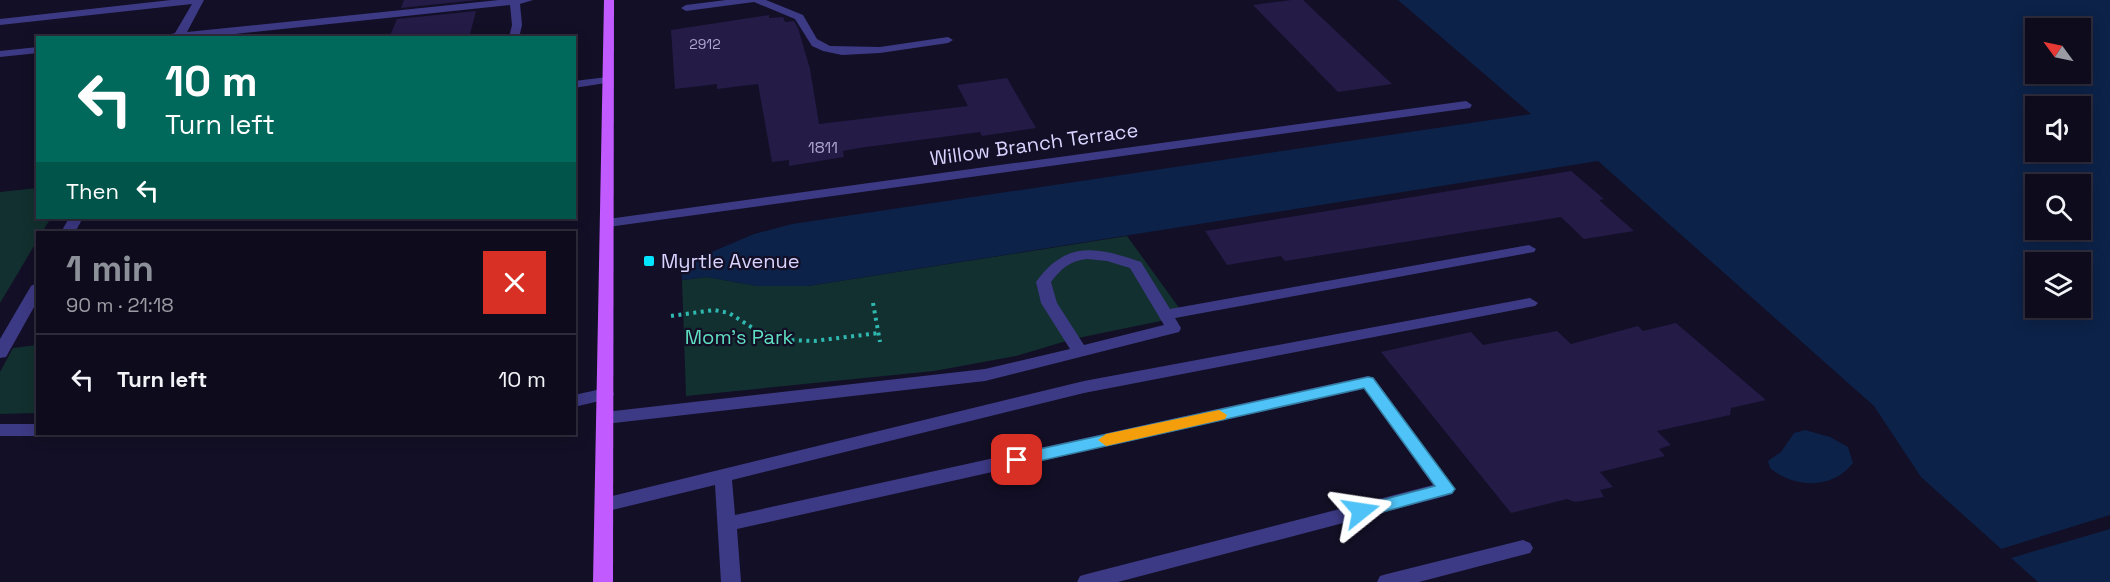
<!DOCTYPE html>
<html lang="en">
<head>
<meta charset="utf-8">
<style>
  :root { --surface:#0e0b1c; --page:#171425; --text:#f1f3f6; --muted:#9b9ba3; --line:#2e2b3b; --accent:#8c9099 }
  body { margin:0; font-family:"Space Grotesk",sans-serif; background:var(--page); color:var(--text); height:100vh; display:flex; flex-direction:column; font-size:22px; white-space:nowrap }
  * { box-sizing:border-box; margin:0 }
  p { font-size:20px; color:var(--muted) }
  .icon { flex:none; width:33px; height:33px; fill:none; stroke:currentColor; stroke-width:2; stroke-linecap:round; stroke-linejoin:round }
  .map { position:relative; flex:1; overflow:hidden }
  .panel { position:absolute; left:36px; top:231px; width:540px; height:204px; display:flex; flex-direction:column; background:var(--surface); border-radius:0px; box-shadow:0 3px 15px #0003,0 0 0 2px var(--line) }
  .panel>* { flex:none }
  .top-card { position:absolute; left:36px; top:36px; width:540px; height:183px; border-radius:0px; box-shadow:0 3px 15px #0003,0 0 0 2px var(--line); background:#00695c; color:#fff; overflow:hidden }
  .needle { width:39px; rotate:303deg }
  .fabs { position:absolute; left:2025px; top:18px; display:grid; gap:12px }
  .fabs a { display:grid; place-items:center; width:66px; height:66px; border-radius:0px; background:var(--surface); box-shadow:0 3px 15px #0003,0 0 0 2px var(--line); font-size:30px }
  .pin { position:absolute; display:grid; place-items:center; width:51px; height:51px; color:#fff; margin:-26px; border-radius:12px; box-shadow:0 3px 9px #0006 }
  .me { position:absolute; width:66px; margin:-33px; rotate:75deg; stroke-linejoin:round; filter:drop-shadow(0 0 4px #0008) }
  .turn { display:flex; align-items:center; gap:21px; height:126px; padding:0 30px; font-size:27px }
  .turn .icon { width:78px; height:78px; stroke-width:2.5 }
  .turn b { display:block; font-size:42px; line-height:51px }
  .then { display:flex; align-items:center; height:57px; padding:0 30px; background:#0003; gap:12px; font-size:22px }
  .round { display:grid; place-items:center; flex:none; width:63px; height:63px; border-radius:0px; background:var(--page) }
  .summary { display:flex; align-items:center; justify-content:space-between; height:102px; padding:0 30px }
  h1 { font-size:36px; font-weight:700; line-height:45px; color:var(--accent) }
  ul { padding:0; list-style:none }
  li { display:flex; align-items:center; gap:18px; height:90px; padding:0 30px; border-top:2px solid var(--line) }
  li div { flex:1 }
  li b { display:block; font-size:22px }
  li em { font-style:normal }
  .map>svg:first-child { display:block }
  .green { fill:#12302f }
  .water { fill:#0c2248; fill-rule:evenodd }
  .pier { fill:#130f26 }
  .building { fill:#241b47 }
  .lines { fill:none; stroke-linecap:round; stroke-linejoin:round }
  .path { stroke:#2fb8b0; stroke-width:4; stroke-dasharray:3 4.5; stroke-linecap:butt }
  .minor { fill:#3d3a85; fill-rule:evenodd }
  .major { fill:#c25bff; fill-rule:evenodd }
  .route { fill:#4fc3f7; stroke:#337fa1; stroke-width:1.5 }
  .slow { fill:#f59e0b }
  .poi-dot { fill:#00e5ff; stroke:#130f26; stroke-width:2 }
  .labels { text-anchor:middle; stroke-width:4.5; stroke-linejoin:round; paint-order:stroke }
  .far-number-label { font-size:14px; fill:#aca6d1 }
  .number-label { font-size:16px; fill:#aca6d1 }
  .street-label { font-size:20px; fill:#d9d4ff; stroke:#130f26 }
  .poi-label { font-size:20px; fill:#d9d4ff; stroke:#130f26; text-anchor:start }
  .park-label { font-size:20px; fill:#5fe0c0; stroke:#130f26 }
</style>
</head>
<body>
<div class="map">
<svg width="2110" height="582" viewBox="0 0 2110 582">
  <rect width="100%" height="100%" fill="#130f26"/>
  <g class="green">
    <polygon points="37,188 38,218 51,218 42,232 38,232 37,241 0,303 0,192"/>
    <polygon points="1127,236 1185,316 1073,339 1016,356 934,371 686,396 682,280 707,277 757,286 808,286"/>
    <polygon points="37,345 37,413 0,414 0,372 13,348"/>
  </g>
  <g class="water">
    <path d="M1398,0H2110V582H2038L1921,477L1874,406L1598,161L808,286H757L707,277L682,280L681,265L754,234L792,224L1531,114ZM2036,28H2080V74H2036ZM2036,106H2080V152H2036ZM2036,184H2080V230H2036ZM2036,262H2080V308H2036Z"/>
    <path d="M1805,430L1830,437L1848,447L1853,463C1833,489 1795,489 1770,468L1768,461L1781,452L1794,433Z"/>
  </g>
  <polygon class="pier" points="2110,515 2110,529 2011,558 2001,549"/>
  <g class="building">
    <polygon points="404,0 477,0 401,8"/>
    <polygon points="1291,0 1303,0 1392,84 1338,92 1253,5"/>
    <polygon points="476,11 469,38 389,38 397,19"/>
    <polygon points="769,15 769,18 783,17 785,22 794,21 798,28 810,69 819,124 968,106 957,85 1007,78 1036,128 982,136 980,132 859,148 843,151 844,157 789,166 789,160 772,162 758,84 717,89 717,84 675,89 671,30"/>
    <polygon points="1571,171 1604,199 1599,200 1634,231 1584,239 1561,217 1285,261 1281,256 1227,265 1205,231"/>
    <polygon points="1676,323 1766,400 1731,408 1730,415 1657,431 1671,445 1659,449 1665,456 1600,472 1613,487 1600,490 1604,497 1575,502 1567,499 1511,513 1381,352 1471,332 1483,345 1557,331 1571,344 1638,326 1643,331"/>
  </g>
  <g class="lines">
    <g class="path">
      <polyline points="873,303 880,342"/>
      <polyline points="671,316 714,310 729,313 756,330 788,340 814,341 879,333"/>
    </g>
    <g class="minor">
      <polygon points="171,0 204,0 187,32 499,0 533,0 520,4 522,25 519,38 509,38 512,25 510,5 197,38 156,38 175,33 192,4 0,25 0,19"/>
      <polygon points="726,0 766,0 803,15 817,39 830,46 880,47 948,37 953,40 948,43 880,53 842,55 823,51 812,46 795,19 754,2 686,11 681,8 686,5"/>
      <polygon points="38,47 38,53 0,57 0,51"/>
      <polygon points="608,77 612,78 612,82 574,88 574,81"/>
      <polygon points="1466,101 1472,105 1470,108 608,227 601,223 608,219"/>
      <polygon points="69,218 83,218 75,232 61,232"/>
      <path d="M1529,245L1536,249L1534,252L1175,318L1181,328L1179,332L985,381L605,424L599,422L596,418L599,414L605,412L985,369L1070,349L1041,303L1036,282C1066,240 1097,247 1141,262L1170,309ZM1087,259L1107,261L1130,268L1164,325L1084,345L1057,303L1051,282C1061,269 1069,261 1087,259Z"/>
      <polygon points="38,282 38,300 6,357 0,358 0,339 31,286"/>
      <polygon points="1530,298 1538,303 1535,306 1084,393 732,480 735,515 1368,376 1374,378 1455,489 1452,494 1446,496 1118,582 1077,582 1080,576 1087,574 1433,485 1364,389 737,529 741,582 721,582 715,485 604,512 597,510 595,505 597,500 604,498 1084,381"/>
      <polygon points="606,388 612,390 614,394 612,398 574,407 574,395"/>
      <polygon points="0,424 38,424 38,434 45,434 38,436 0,436"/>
      <polygon points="1523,540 1530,543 1533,548 1530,553 1419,582 1377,582 1380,576 1387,574"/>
    </g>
    <polygon class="major" points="604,0 614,0 613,582 593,582"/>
  </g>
  <polygon class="route" points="1368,377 1373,378 1452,485 1455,489 1452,493 1361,518 1355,516 1352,511 1355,507 1435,486 1364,388 1017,466 1009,460 1017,454"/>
  <polygon class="slow" points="1219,410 1227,415 1225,419 1106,446 1098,440 1106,434"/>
  <rect class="poi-dot" x="643" y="255" width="12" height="12" rx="3"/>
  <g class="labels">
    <g class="far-number-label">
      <text x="705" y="49">2912</text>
    </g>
    <g class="number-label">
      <text x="823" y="153">1811</text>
    </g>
    <g class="street-label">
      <text transform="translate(1034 144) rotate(-8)" y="7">Willow Branch Terrace</text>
    </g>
    <g class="poi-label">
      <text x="661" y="268">Myrtle Avenue</text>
    </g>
    <g class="park-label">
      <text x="739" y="344">Mom's Park</text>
    </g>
  </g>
</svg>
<div class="fabs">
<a><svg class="needle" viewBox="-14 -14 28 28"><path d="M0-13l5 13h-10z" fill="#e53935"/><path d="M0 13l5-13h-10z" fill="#9b9ba3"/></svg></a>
<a><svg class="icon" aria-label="sound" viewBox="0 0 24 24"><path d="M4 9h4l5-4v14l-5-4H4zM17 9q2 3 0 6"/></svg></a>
<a><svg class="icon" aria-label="search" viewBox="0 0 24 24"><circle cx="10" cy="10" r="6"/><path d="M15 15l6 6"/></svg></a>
<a><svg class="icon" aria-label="layers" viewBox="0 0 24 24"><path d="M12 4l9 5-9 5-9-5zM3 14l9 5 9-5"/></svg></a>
</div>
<div class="pin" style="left:1017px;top:460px;background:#d93025"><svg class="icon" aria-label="arrive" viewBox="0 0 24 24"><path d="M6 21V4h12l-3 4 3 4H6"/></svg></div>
<svg class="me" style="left:1361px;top:511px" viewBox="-20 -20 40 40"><path d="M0-17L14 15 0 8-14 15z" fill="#4fc3f7" stroke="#fff" stroke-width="4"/></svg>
<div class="top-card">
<div class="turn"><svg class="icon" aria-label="left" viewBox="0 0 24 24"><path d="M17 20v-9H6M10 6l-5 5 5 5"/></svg><div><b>10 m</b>Turn left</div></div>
<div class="then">Then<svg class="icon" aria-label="left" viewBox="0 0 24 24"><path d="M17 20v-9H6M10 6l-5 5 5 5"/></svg></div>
</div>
<section class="panel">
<div class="summary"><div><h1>1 min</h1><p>90 m · 21:18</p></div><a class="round" style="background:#d93025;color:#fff"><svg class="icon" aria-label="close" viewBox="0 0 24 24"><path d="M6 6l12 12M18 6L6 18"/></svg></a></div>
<ul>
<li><svg class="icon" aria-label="left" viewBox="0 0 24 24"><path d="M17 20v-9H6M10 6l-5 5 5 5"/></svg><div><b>Turn left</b></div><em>10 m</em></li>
</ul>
</section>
</div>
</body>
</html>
